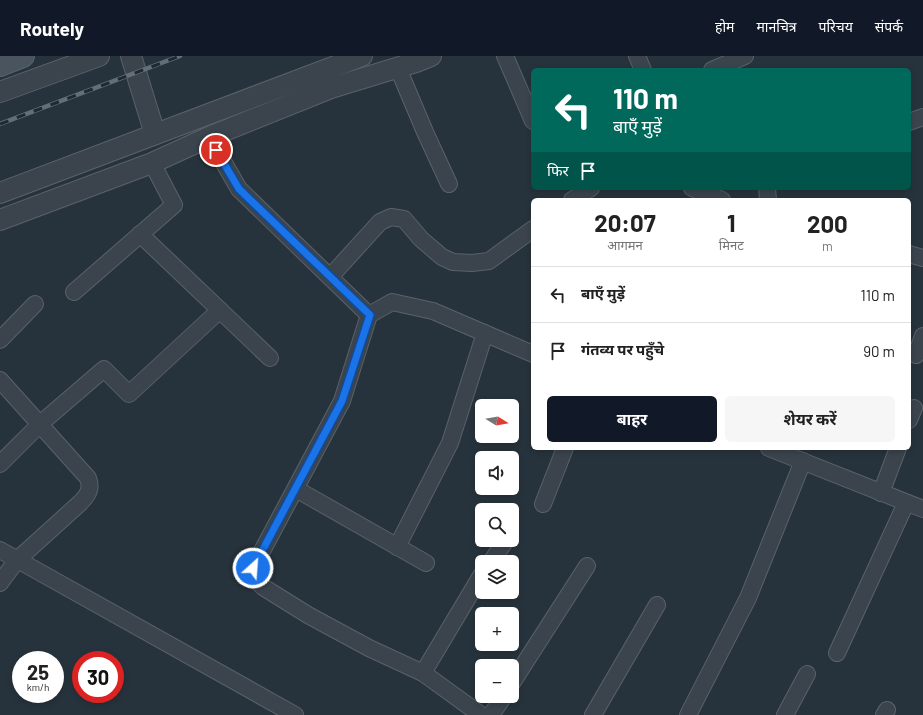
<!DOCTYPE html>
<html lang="hi">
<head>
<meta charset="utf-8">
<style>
  :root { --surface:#fff; --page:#f6f6f6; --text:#222; --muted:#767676; --line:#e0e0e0; --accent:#111827 }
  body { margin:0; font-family:Barlow,"Noto Sans Devanagari",sans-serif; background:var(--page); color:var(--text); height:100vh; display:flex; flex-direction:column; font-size:15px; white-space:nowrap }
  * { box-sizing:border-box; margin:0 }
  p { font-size:13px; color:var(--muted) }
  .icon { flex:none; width:22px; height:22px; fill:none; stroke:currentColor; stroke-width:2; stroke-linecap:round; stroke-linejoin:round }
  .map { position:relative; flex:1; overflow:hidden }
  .sheet { position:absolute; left:531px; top:142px; width:380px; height:252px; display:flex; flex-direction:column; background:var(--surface); border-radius:6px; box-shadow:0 2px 6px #0003 }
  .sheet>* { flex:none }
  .banner { position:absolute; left:531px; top:12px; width:380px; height:122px; border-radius:6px; box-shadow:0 2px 6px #0003; background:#00695c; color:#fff; overflow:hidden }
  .needle { width:26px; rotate:101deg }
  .buttons { position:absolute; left:475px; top:343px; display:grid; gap:8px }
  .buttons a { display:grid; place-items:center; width:44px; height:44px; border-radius:6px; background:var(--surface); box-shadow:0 2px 6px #0003; font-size:20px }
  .speed { position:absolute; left:12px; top:595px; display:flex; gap:8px; font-size:20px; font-weight:700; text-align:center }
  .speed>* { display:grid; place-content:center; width:52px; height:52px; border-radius:50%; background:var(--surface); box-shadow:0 2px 6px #0003; line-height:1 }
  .speed small { font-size:10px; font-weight:400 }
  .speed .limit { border:6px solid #d22; background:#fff; color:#111 }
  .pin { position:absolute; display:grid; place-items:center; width:34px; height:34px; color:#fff; margin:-17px; border:2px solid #fff; border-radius:50%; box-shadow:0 1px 4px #0007 }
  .me { position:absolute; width:44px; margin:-22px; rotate:26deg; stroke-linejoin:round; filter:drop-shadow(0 0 3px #0008) }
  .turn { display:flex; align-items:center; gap:14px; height:84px; padding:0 16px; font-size:18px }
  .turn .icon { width:52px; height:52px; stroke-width:2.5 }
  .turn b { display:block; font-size:28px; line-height:34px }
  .then { display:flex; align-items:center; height:38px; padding:0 16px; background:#0003; gap:8px; font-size:15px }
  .eta { display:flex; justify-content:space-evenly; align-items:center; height:68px; text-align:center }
  .eta b { font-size:24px; font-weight:700; line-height:28px }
  .cta { display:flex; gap:8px; margin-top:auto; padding:8px 16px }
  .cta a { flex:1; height:46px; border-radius:6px; background:var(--accent); color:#fff; font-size:16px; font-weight:700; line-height:46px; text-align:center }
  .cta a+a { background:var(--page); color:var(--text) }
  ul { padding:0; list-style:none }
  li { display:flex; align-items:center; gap:12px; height:56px; padding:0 16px; border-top:1px solid var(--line) }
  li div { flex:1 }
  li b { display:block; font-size:15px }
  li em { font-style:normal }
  header { display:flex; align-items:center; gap:24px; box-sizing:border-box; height:56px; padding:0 20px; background:var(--accent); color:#fff }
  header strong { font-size:19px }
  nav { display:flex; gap:22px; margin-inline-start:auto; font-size:14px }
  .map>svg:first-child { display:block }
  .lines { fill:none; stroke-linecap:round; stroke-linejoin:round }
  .minor-casing { stroke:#59626b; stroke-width:18 }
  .tertiary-casing { stroke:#59626b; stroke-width:22 }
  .secondary-casing { stroke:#59626b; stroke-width:24 }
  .minor { stroke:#3b444d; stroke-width:16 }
  .tertiary { stroke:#3b444d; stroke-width:20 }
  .secondary { stroke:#49545f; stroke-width:22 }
  .rail-casing { stroke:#626e78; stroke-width:4.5 }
  .rail { stroke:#202932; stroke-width:3; stroke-dasharray:9; stroke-linecap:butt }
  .route-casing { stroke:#114b97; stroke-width:10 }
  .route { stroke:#1a73e8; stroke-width:7 }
</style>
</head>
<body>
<header>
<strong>Routely</strong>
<nav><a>होम</a><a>मानचित्र</a><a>परिचय</a><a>संपर्क</a></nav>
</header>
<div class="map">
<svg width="923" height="659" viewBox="0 0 923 659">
  <rect width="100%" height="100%" fill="#27333c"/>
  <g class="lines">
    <g class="minor-casing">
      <g id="minor">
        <polyline points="505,0 533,65"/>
        <polyline points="637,0 643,14"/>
        <polyline points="398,12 425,76 449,128"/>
        <polyline points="712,14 745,0"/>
        <polyline points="909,66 923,61"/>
        <polyline points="209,81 239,133 369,259 342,345 253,512 256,524 263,531 308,559 369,592 423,617 481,659"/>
        <polyline points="692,132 722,144"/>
        <polyline points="767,132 768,144"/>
        <polyline points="572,144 591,132"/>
        <polyline points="140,178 270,302"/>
        <polyline points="909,198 923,202"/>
        <polyline points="330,221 380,166 391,161 404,163 421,183 442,201 453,206 472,207 489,205 533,173"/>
        <polyline points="74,236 174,149 152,107"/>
        <polyline points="369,259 392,246 433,255 533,298"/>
        <polyline points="0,284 35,248"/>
        <polyline points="916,299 923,280"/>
        <path d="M0,324L88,422C92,433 88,439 80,447L17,504L0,527"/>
        <polyline points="909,364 914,352"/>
        <polyline points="769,392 923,453"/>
        <polyline points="0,408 40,368 104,313 129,338 220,254"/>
        <polyline points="296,433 426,507"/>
        <polyline points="881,437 898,392"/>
        <polyline points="543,448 565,392"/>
        <polyline points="397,491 450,387 485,277"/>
        <polyline points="0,494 295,659"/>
        <polyline points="491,506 506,484"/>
        <polyline points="837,597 906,447"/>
        <polyline points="423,617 482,518"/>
        <polyline points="512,627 587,510"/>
        <polyline points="491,659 504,640"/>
        <polyline points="593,659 657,549"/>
        <polyline points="688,659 748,542 803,405"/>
        <polyline points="785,659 807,618"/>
        <polyline points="884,659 887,654"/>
      </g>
    </g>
    <g class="tertiary-casing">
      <g id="tertiary">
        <polyline points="131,0 155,78"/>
        <polyline points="0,36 99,0"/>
        <polyline points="0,137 362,0"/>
        <polyline points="0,164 152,107 209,81 331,32 416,6 431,0"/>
      </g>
    </g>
    <g class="secondary-casing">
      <polyline id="secondary" points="0,9 23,0"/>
    </g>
    <use href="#minor" class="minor"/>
    <use href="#tertiary" class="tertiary"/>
    <use href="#secondary" class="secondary"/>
    <g class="rail-casing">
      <polyline id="rail" points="0,68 180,0"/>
    </g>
    <use href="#rail" class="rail"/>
  </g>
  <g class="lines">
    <g class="route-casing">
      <polyline id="route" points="216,94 239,133 370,259 342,345 253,512"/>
    </g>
    <use href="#route" class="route"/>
  </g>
</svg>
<div class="buttons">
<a><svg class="needle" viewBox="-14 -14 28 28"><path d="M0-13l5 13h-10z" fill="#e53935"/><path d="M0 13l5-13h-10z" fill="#767676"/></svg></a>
<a><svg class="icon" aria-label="sound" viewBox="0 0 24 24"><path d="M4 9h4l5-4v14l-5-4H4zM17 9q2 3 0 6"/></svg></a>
<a><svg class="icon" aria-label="search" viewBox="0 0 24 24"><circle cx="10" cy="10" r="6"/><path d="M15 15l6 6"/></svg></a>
<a><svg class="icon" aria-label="layers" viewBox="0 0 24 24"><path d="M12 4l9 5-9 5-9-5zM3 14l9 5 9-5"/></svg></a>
<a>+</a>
<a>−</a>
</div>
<div class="speed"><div>25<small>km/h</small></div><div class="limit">30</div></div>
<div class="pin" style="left:216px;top:94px;background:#d93025"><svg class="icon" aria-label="arrive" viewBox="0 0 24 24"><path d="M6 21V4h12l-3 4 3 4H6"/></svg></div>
<svg class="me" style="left:253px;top:512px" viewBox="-20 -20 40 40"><circle r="17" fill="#1a73e8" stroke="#fff" stroke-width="3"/><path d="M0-11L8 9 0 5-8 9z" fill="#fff"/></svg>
<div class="banner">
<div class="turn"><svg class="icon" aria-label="left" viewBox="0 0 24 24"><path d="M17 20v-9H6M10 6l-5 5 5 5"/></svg><div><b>110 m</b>बाएँ मुड़ें</div></div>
<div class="then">फिर<svg class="icon" aria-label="arrive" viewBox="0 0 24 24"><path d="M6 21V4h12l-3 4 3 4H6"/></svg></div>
</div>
<section class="sheet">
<div class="eta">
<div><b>20:07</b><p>आगमन</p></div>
<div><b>1</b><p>मिनट</p></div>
<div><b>200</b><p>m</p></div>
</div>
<ul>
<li><svg class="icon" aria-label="left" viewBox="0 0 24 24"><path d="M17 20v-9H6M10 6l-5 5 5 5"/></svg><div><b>बाएँ मुड़ें</b></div><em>110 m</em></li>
<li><svg class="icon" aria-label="arrive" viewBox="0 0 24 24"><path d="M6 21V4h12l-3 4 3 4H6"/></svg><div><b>गंतव्य पर पहुँचे</b></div><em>90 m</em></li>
</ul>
<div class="cta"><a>बाहर</a><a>शेयर करें</a></div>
</section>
</div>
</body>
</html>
